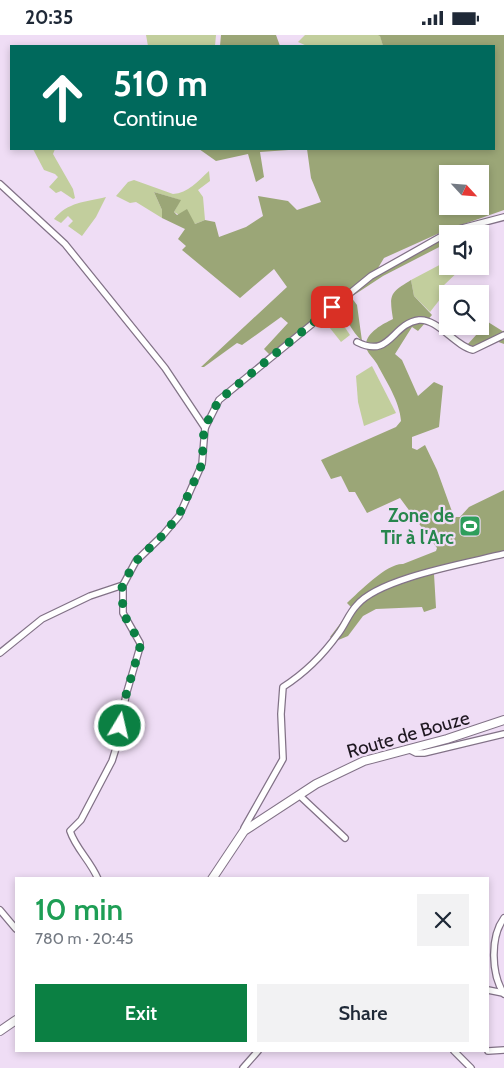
<!DOCTYPE html>
<html lang="en">
<head>
<meta charset="utf-8">
<style>
  :root { --surface:#fff; --page:#f2f2f3; --text:#1f2937; --muted:#747a83; --accent:#0b8043 }
  body { margin:0; font-family:Cabin,sans-serif; background:var(--page); color:var(--text); height:100vh; display:flex; flex-direction:column; font-size:19px; white-space:nowrap }
  * { box-sizing:border-box; margin:0 }
  p { font-size:16px; color:var(--muted) }
  .icon { flex:none; width:28px; height:28px; fill:none; stroke:currentColor; stroke-width:2; stroke-linecap:round; stroke-linejoin:round }
  .map { position:relative; flex:1; overflow:hidden }
  .drawer { position:absolute; left:15px; top:842px; width:474px; height:175px; display:flex; flex-direction:column; background:var(--surface); border-radius:0px; box-shadow:0 2px 8px #0003 }
  .drawer>* { flex:none }
  .hud { position:absolute; left:10px; top:10px; width:485px; height:105px; border-radius:0px; box-shadow:0 2px 8px #0003; background:#00695c; color:#fff; overflow:hidden }
  .needle { width:32px; rotate:116deg }
  .controls { position:absolute; left:439px; top:130px; display:grid; gap:10px }
  .controls a { display:grid; place-items:center; width:50px; height:50px; border-radius:0px; background:var(--surface); box-shadow:0 2px 8px #0003; font-size:25px }
  .pin { position:absolute; display:grid; place-items:center; width:42px; height:42px; color:#fff; margin:-21px; border-radius:10px; box-shadow:0 2px 8px #0006 }
  .me { position:absolute; width:55px; margin:-28px; rotate:9deg; stroke-linejoin:round; filter:drop-shadow(0 0 4px #0008) }
  .turn { display:flex; align-items:center; gap:18px; height:105px; padding:0 20px; font-size:22px }
  .turn .icon { width:65px; height:65px; stroke-width:2.5 }
  .turn b { display:block; font-size:35px; line-height:42px }
  .round { display:grid; place-items:center; flex:none; width:52px; height:52px; border-radius:0px; background:var(--page) }
  .overview { display:flex; align-items:center; justify-content:space-between; height:85px; padding:0 20px }
  h1 { font-size:30px; font-weight:600; line-height:38px; color:#1e9e55 }
  .action { display:flex; gap:10px; margin-top:auto; padding:10px 20px }
  .action a { flex:1; height:58px; border-radius:0px; background:var(--accent); color:#fff; font-size:20px; font-weight:600; line-height:58px; text-align:center }
  .action a+a { background:var(--page); color:var(--text) }
  .status { display:flex; justify-content:space-between; align-items:center; height:35px; padding:0 25px; background:var(--surface); direction:ltr }
  .status svg { height:14px; fill:currentColor }
  .map>svg:first-child { display:block }
  .green { fill:#c2ce9d }
  .forest { fill:#9ba677; fill-rule:evenodd }
  .lines { fill:none; stroke-linecap:round; stroke-linejoin:round }
  .minor-casing { stroke:#827287; stroke-width:8 }
  .major-casing { stroke:#827287; stroke-width:10 }
  .minor { stroke:#fff; stroke-width:5.5 }
  .major { stroke:#fff; stroke-width:8 }
  .route { stroke:#0b8043; stroke-width:9; stroke-dasharray:0 16.2 }
  .labels { text-anchor:middle; stroke-width:4.5; stroke-linejoin:round; paint-order:stroke }
  .leisure-label { font-size:19px; font-weight:bold; fill:#27864d; stroke:#efddf5; text-anchor:end }
  .street-label { font-size:19px; fill:#1e1720; stroke:#efddf5 }
</style>
</head>
<body>
<div class="status"><b>20:35</b><svg viewBox="0 0 49 12"><path d="M0 12V9h3v3zM5 12V6h3v6zM10 12V3h3v9zM15 12V0h3v12zM26 1h20v11H26zM47 4h2v5h-2z"/></svg></div>
<div class="map">
<svg width="504" height="1033" viewBox="0 0 504 1033">
  <rect width="100%" height="100%" fill="#efddf5"/>
  <g class="green">
    <polygon points="146,0 216,0 215,11 148,11"/>
    <polygon points="305,0 380,0 383,11 307,11 298,7"/>
    <polygon points="33,114 55,114 53,119 73,154 75,163 73,164 61,156 56,158 49,152 58,142 55,139 44,135"/>
    <path d="M209,136L210,146L198,155L203,162L205,185L195,189L174,177L180,165L154,157L162,175V183L136,167L130,168L116,161L128,147L134,145L173,159C188,158 198,146 209,136Z"/>
    <path d="M106,162L96,182L82,201L68,191L73,186L68,181L61,188L54,184C68,167 85,167 106,162Z"/>
    <polygon points="447,226 448,231 464,231 443,251 441,263 430,277 414,261 411,245"/>
    <polygon points="330,279 336,279 350,300 341,307 322,283"/>
    <polygon points="372,331 396,378 364,391 358,367 356,341"/>
  </g>
  <g class="forest">
    <polygon points="221,0 276,0 280,11 220,11"/>
    <path d="M378,0H504V175L444,196L384,223L378,233L270,320L264,314L288,288L281,282L242,310L237,308L204,332H201L287,252L274,234L240,263L182,215L186,211L178,204L185,194L162,183V175L154,157L181,165L174,177L177,180L187,174L195,189L205,185L215,187L219,202L246,192L263,181L258,161L288,166L297,175L321,167L311,143L307,114H494V11H383L380,1ZM448,139H480V171H448Z"/>
    <polygon points="199,114 303,114 260,117 264,142 256,147 248,119 216,126"/>
    <path d="M447,201V208L383,241L351,262L357,270L362,306C351,296 347,283 338,272C363,245 413,215 447,201Z"/>
    <path d="M411,245L414,261L432,280L418,296L412,292L395,319L402,325L418,361L434,347L443,351L439,392L412,402V413L417,415L425,410L437,435L454,482H460L469,472L504,455V521L434,539L436,573L424,577L422,572L376,574L363,581L348,601L336,606L330,602L352,573L347,568C359,557 387,528 403,529L436,516L437,513L400,463L367,478L355,457H349L341,441L331,444L321,425L396,392L401,386C400,367 386,346 377,329C374,323 365,317 366,309C367,297 383,289 393,284C389,259 390,258 411,245Z"/>
    <polygon points="488,287 504,297 504,309 493,305 475,313 467,310"/>
  </g>
  <g class="lines">
    <g class="minor-casing">
      <g id="minor">
        <polyline points="0,149 65,209 165,333 205,393"/>
        <path d="M357,307C391,324 391,289 419,285C437,283 455,311 473,315L504,300"/>
        <polyline points="0,618 42,584 90,561 123,550"/>
        <polyline points="408,714 416,718 424,718 504,699"/>
        <polyline points="299,760 345,803"/>
        <path d="M244,796V793L283,724L281,679L283,652C305,638 323,620 338,599C345,590 349,578 357,570C379,543 468,528 504,519"/>
        <path d="M98,844C90,825 76,814 70,796L81,785L112,726L117,710L126,660L140,612V608L123,578V550L136,526L163,500L179,481L202,429L205,393L219,365L371,241L451,196L504,182"/>
        <polyline points="0,875 16,894"/>
        <path d="M504,883C490,902 491,939 504,959"/>
        <polyline points="488,955 503,958"/>
        <polyline points="454,1016 471,1033"/>
        <polyline points="488,1016 504,1015"/>
        <polyline points="243,1033 258,1016"/>
      </g>
    </g>
    <g class="major-casing">
      <g id="major">
        <polyline points="212,844 244,796 316,749 364,726 447,704 504,685"/>
        <polyline points="0,996 16,985"/>
      </g>
    </g>
    <use href="#minor" class="minor"/>
    <use href="#major" class="major"/>
  </g>
  <g class="lines">
    <polyline class="route" points="120,691 126,660 140,612 140,608 123,578 122,550 136,526 163,500 179,480 202,429 204,393 219,365 332,272"/>
  </g>
  <defs>
    <g id="stadium-square" transform="scale(1.125)"><rect x="-9" y="-9" width="18" height="18" rx="4" fill="#2e9e5b" stroke="#efddf5"/><path d="M0-5a6.5 5 0 1 0 0 10a6.5 5 0 1 0 0-10ZM-3.5-1.8h7v3.6h-7Z" fill="#fff"/></g>
  </defs>
  <g fill-rule="evenodd">
    <use href="#stadium-square" x="470" y="491"/>
  </g>
  <g class="labels">
    <g class="leisure-label">
      <text x="454" y="487">Zone de<tspan x="454" dy="22">Tir à l'Arc</tspan></text>
    </g>
    <g class="street-label">
      <text transform="translate(408 699) rotate(-16)" y="7">Route de Bouze</text>
    </g>
  </g>
</svg>
<div class="controls">
<a><svg class="needle" viewBox="-14 -14 28 28"><path d="M0-13l5 13h-10z" fill="#e53935"/><path d="M0 13l5-13h-10z" fill="#747a83"/></svg></a>
<a><svg class="icon" aria-label="sound" viewBox="0 0 24 24"><path d="M4 9h4l5-4v14l-5-4H4zM17 9q2 3 0 6"/></svg></a>
<a><svg class="icon" aria-label="search" viewBox="0 0 24 24"><circle cx="10" cy="10" r="6"/><path d="M15 15l6 6"/></svg></a>
</div>
<div class="pin" style="left:332px;top:272px;background:#d93025"><svg class="icon" aria-label="arrive" viewBox="0 0 24 24"><path d="M6 21V4h12l-3 4 3 4H6"/></svg></div>
<svg class="me" style="left:120px;top:691px" viewBox="-20 -20 40 40"><circle r="17" fill="#0b8043" stroke="#fff" stroke-width="3"/><path d="M0-11L8 9 0 5-8 9z" fill="#fff"/></svg>
<div class="hud">
<div class="turn"><svg class="icon" aria-label="ahead" viewBox="0 0 24 24"><path d="M12 20V5M6 11l6-6 6 6"/></svg><div><b>510 m</b>Continue</div></div>
</div>
<section class="drawer">
<div class="overview"><div><h1>10 min</h1><p>780 m · 20:45</p></div><a class="round"><svg class="icon" aria-label="close" viewBox="0 0 24 24"><path d="M6 6l12 12M18 6L6 18"/></svg></a></div>
<div class="action"><a>Exit</a><a>Share</a></div>
</section>
</div>
</body>
</html>
